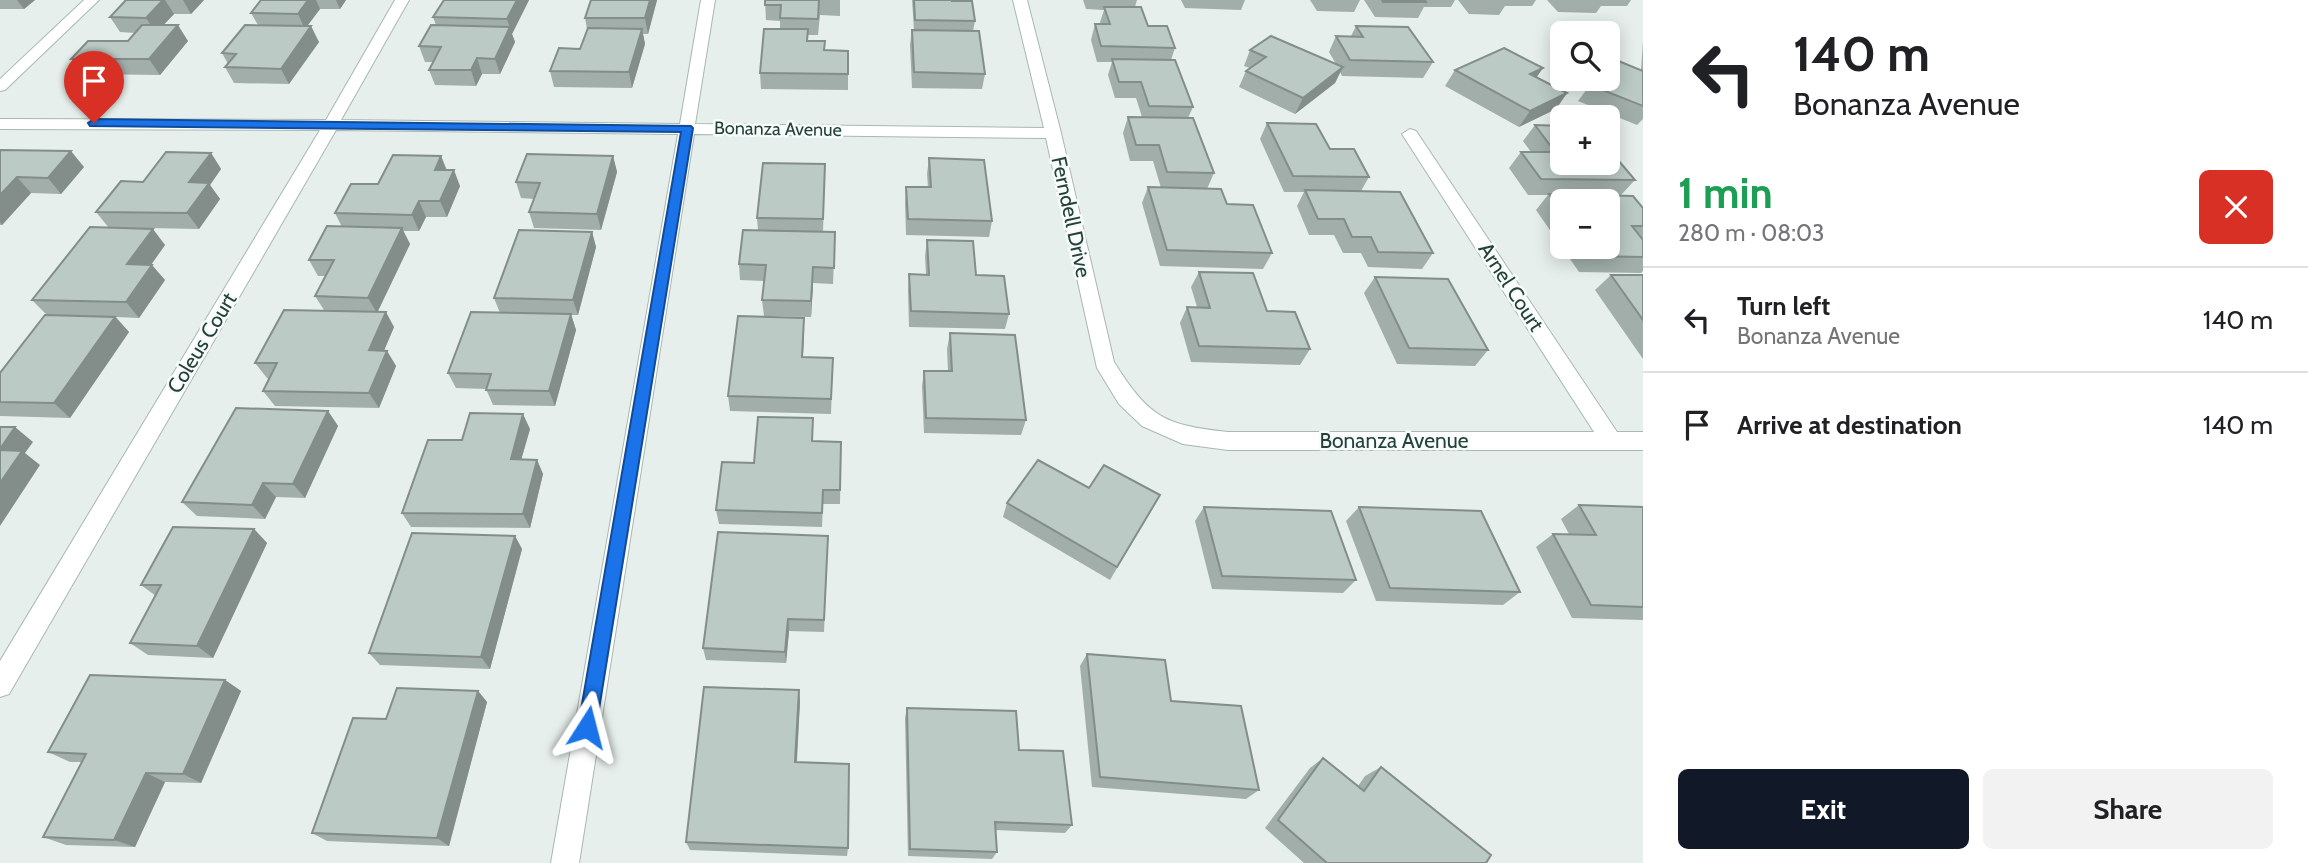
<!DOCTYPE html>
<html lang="en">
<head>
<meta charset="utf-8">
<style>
  :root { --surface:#fff; --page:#f2f2f2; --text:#202124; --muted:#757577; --line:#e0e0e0; --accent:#111827 }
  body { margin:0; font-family:Cabin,sans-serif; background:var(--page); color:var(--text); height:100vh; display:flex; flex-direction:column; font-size:26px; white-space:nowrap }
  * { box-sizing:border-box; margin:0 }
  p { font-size:23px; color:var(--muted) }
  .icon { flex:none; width:38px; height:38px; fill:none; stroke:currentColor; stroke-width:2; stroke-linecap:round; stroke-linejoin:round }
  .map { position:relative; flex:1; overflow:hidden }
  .sheet { display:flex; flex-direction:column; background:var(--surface); width:665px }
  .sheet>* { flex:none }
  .hud { background:#fff; color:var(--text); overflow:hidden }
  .controls { position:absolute; left:1550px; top:21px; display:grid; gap:14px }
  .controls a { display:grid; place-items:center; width:70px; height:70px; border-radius:10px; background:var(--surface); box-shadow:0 4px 18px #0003; font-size:35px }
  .pin { position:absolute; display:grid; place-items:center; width:60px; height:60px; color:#fff; margin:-72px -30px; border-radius:50% 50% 50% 0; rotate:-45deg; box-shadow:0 0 7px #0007 }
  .pin .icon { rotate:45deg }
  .me { position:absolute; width:77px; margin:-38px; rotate:9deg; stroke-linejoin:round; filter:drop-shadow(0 0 5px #0008) }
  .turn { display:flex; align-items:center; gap:24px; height:147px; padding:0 35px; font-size:32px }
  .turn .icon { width:91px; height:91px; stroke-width:2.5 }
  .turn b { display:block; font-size:49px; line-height:60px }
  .round { display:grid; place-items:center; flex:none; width:74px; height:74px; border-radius:10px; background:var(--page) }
  .summary { display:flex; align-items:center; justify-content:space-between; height:119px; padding:0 35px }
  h1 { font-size:42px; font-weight:800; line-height:52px; color:#1e9e55 }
  .button { display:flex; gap:14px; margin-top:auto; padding:14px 35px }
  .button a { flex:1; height:80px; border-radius:10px; background:var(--accent); color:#fff; font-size:28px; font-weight:800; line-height:80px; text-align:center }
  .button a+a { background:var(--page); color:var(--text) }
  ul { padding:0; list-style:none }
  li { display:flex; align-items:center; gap:21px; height:105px; padding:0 35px; border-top:2px solid var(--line) }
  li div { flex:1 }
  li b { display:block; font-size:26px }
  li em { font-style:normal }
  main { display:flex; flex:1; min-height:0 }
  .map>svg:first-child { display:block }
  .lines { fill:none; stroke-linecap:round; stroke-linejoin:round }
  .minor-casing { stroke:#a8b8b2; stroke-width:2 }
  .minor { fill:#fff; fill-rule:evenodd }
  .wall { fill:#a1aea9; fill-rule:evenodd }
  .shaded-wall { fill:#838d89 }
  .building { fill:#bbcac4; stroke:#838d89; stroke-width:2 }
  .route { fill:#1a73e8; stroke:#114b97; stroke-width:2 }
  .labels { text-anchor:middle; stroke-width:5; stroke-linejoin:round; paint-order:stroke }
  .far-street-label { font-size:18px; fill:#24423a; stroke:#f7fbf9 }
  .street-label { font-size:21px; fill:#24423a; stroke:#f7fbf9 }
</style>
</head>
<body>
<main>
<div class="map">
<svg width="1643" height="863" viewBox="0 0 1643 863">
  <rect width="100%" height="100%" fill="#e6efeb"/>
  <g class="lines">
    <g class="minor-casing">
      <g id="minor">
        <polygon points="84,0 99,0 5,90 0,91 0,79"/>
        <path d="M395,0H409L341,120L680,124L701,0H715L695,124L1044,128L1013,0H1027L1061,133L1114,362C1149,417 1163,425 1228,432H1594L1402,134L1410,129L1416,131L1617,432H1643V450H1228L1183,444L1142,426L1119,404L1097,368L1046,138L694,134L579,863H551L678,134L336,130L9,694L0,697V661L320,130L0,129V119L326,120Z"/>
      </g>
    </g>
    <use href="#minor" class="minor"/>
  </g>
  <g class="wall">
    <polygon points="0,0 35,0 24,9 0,9"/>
    <polygon points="126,0 204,0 191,14 174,14 163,25 188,41 160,75 82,74 71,59 128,41 135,33 120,32 110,17"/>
    <polygon points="261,0 346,0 340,9 320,9 307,26 319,42 289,84 234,83 225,67 228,64 222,53 258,25 251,13"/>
    <polygon points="529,0 512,34 515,42 500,74 482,74 476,86 435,85 429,70 433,62 425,62 419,46 436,25 433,17"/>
    <polygon points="657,0 648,34 643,34 645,44 632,88 554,87 550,71 580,49 587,29 585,18"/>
    <polygon points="765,0 840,0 840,16 820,15 818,35 808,35 808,41 825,50 848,51 848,90 761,89 760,73 780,29 780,21 766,20"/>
    <polygon points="912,0 952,0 975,21 973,31 985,74 982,89 912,88 910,45 912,30 914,30"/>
    <polygon points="1083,0 1137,0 1135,7 1148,26 1175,48 1171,60 1193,107 1188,118 1214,173 1207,189 1227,204 1272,253 1263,269 1160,266 1142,203 1148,187 1161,188 1153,161 1130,161 1123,133 1128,117 1142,117 1136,98 1115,98 1108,75 1112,62 1097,62 1091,40 1095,24 1101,24 1100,22 1104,10 1086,9"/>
    <polygon points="1181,0 1245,0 1241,10 1185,8"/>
    <polygon points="1310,0 1360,0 1354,12 1317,11"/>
    <polygon points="1364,0 1455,0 1451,7 1424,7 1418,18 1375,17"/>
    <polygon points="1458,0 1536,0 1532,6 1505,6 1499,15 1469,14"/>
    <polygon points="1547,0 1631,0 1627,6 1601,6 1596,13 1558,12"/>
    <polygon points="1356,26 1433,62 1423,78 1342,76 1340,72 1335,83 1295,114 1239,87 1246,71 1250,68 1244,66 1250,50 1336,64 1329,52 1336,36 1351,36"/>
    <polygon points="1643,41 1643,71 1641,70"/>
    <polygon points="1455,70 1536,77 1567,93 1556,109 1519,127 1445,86"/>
    <polygon points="1643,71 1643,119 1637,125 1578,101 1590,85"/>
    <polygon points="1267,123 1330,149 1369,177 1361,191 1433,253 1422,269 1368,267 1361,253 1343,253 1334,235 1309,235 1297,206 1304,192 1284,192 1260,139"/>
    <path d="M1535,125L1635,180L1621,195L1643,208V271L1641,273L1579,272L1536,210L1548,195H1528L1509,168L1521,152H1531L1523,141ZM1563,201L1608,247H1563Z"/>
    <polygon points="0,150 84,167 61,194 31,193 2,225 0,225"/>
    <polygon points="211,153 221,169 210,185 220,199 199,229 147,228 165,245 151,265 165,280 139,318 116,317 129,332 70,418 0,416 0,373 47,315 32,300 109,228 96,212 143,182"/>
    <polygon points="441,156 447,170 460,186 447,217 426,217 419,231 403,231 410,244 378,311 394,327 384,350 387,351 396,366 379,408 275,406 263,391 269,379 267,378 255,363 324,310 315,296 326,276 318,276 309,260 342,227 335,213 378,184"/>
    <polygon points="613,156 617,172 601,230 534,228 529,212 534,199 521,198 516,182"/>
    <polygon points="929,158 992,221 989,237 906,235 905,203 906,187 928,187 927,174"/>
    <polygon points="825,164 823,232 835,232 833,284 813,283 811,317 764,316 762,300 764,281 740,280 739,264 758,230 757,218"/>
    <polygon points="592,232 596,247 578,315 571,315 576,330 555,406 493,405 486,389 456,388 448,373 500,313 494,298"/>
    <polygon points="927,240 976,275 1009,314 1005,329 909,327 908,290 909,274 926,275 925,256"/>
    <polygon points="1199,272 1267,311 1310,349 1300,365 1191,362 1180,323 1187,307 1197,307 1191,287"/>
    <polygon points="1611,275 1643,275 1643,359 1595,290"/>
    <polygon points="1375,277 1488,350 1475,366 1397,364 1364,293"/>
    <polygon points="804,318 803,357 833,358 831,414 730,411 728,396"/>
    <polygon points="950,333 1026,420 1021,435 924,433 922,386 924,371 948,371 947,349"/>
    <polygon points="328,411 338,426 305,498 276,497 265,519 197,516 182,502"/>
    <polygon points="530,429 521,460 537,460 543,474 530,528 411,527 402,513 462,440"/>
    <polygon points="813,441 841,442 840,504 823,504 822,527 719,524 716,510 754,463"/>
    <polygon points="1089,488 1160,495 1110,580 1003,517 1007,503"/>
    <polygon points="1579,505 1643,507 1643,620 1572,618 1536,547 1553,534 1569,534 1561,519"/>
    <polygon points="1204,507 1356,580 1343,593 1212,589 1195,521"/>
    <polygon points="1359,507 1520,592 1503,605 1376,601 1346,521"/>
    <polygon points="254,529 267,543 213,658 148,655 130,643 156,596 141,585"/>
    <polygon points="515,536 522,549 490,669 380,665 369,653"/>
    <polygon points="828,536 824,632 789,631 786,663 706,660 703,648"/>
    <polygon points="1087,654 1171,701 1259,790 1246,799 1092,787 1080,666"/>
    <polygon points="225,680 241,691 201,783 165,782 135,847 66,845 43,837 82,762 70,762 48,752"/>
    <polygon points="478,691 487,702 449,846 327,841 312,833 386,719"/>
    <polygon points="800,701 797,762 848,848 847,856 690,850 686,842"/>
    <polygon points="907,708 1019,750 1072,825 1065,833 995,830 997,852 992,859 908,856 905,718"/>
    <polygon points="1323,758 1358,786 1365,776 1381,767 1486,863 1304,863 1265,828 1310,768"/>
  </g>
  <g class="shaded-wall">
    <polygon points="17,0 35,0 24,9"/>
    <polygon points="163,0 165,0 174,14 156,33 146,18"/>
    <polygon points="183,0 204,0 191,14"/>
    <polygon points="308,0 316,0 320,9 305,29 298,14"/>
    <polygon points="336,0 346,0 340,9"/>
    <polygon points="517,0 529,0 512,34 515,42 500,74 495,59 510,28 507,19"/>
    <polygon points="650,0 657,0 648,34 645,18"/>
    <polygon points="178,25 188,41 160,75 149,59"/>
    <polygon points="311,26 319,42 289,84 281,69"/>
    <polygon points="642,29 645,44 632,88 629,72"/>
    <polygon points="477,58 482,74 476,86 471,70"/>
    <polygon points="1343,67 1335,83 1295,114 1303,98"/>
    <polygon points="1543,68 1532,84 1530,74"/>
    <polygon points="1567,93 1556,109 1519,127 1530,111"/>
    <polygon points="71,151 84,167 61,194 48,178"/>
    <polygon points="211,153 221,169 210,185 220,199 199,229 187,213 189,182"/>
    <polygon points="441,156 447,172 435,170"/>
    <polygon points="613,156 617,172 601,230 597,214"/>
    <polygon points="454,170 460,186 447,217 440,201"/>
    <polygon points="17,177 31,193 2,225 0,222 0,195"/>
    <polygon points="419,201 426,217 419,231 412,215"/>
    <polygon points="402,228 410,244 377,313 368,298"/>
    <polygon points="153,229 165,245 140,280 127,264"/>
    <polygon points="592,232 596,247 578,315 573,300"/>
    <polygon points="152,265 165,280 139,318 126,302"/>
    <polygon points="813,267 813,283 811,317 811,301"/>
    <polygon points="386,312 394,327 378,365 369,350"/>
    <polygon points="571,314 576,330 555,406 549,391"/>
    <polygon points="115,317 129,332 70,418 54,403"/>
    <polygon points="804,318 804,333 802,373 802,357"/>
    <polygon points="387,351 396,366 379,408 369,393"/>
    <polygon points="328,411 338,426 305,498 293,484"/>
    <polygon points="523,414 530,429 517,474 511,459"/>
    <polygon points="15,427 33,442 25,453 40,465 0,526 0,449"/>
    <polygon points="537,460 543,474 530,528 523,514"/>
    <polygon points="263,483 276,497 265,519 252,505"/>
    <polygon points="254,529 267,543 213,658 197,646"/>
    <polygon points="515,536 522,549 490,669 481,657"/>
    <polygon points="788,619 789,631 786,663 785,652"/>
    <polygon points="225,680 241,691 201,783 183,774"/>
    <polygon points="799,690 800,701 796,771 795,762"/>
    <polygon points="478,691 487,702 449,846 437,838"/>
    <polygon points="146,773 165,782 135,847 114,840"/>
  </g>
  <g class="building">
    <polygon points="126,0 163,0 146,18 110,17"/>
    <polygon points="261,0 308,0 298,14 251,13"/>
    <polygon points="444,0 517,0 507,19 433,17"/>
    <polygon points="591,0 650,0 645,18 585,18"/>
    <polygon points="765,0 819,0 818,19 780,18 781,5 765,5"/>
    <polygon points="914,0 952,0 952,1 972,1 975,21 915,20"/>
    <polygon points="1382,0 1425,0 1426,2 1383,2"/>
    <polygon points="1104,7 1141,7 1148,26 1167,26 1175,48 1101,46 1095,24 1110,24"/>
    <polygon points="142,25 178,25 149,59 71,59 88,41 128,41"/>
    <polygon points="245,25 311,26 281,69 225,67 236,54 222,53"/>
    <polygon points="431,25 510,27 495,59 477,58 471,70 429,70 441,47 419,46"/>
    <polygon points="1356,26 1408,27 1433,62 1350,60 1336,36 1363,37"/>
    <polygon points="588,28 642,29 629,72 550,71 559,48 580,49"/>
    <polygon points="764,29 808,29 807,41 825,41 824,50 848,51 848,74 760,73"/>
    <polygon points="912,30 979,31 985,74 914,72"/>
    <polygon points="1271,36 1343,67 1303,98 1246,71 1266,57 1250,50"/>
    <polygon points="1504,48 1543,68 1530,74 1567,93 1530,111 1455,70"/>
    <polygon points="1112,59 1175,60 1193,107 1149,106 1141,82 1119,82"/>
    <polygon points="1616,60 1643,71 1643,106 1590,85 1597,79 1608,79 1608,68"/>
    <polygon points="1128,117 1193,118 1214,173 1167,172 1159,145 1136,145"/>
    <polygon points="1267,123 1316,124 1330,149 1354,149 1369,177 1293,176"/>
    <polygon points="1535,125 1563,126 1563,163 1608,163 1608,148 1635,180 1541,179 1521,152 1555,152"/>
    <polygon points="0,150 71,151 48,178 17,177 0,195"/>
    <polygon points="166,152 211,153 189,182 209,183 187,213 96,212 121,181 143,182"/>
    <polygon points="527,154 613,156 597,214 529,212 540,183 516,182"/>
    <polygon points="393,155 441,156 435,170 454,170 440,201 419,201 412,215 335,213 351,184 378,184"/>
    <polygon points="929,158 984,160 992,221 908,219 906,187 931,187"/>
    <polygon points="763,163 825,164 823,219 757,218"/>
    <polygon points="1148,187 1221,189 1227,204 1253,205 1272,253 1167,250"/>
    <polygon points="1305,190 1400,192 1433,253 1378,252 1371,237 1352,237 1344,219 1318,219"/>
    <polygon points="1549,194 1633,196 1643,208 1643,226 1632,226 1643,240 1643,257 1593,256 1586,247 1608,247 1608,201 1563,201 1563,214"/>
    <polygon points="327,226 402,228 368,298 315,296 334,260 309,260"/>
    <polygon points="90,227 153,229 127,264 152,265 126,302 32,300"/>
    <polygon points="519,230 592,232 573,300 494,298"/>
    <polygon points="743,230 835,232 834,268 813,267 811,301 762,300 766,265 739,264"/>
    <polygon points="927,240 973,241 976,275 1004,276 1009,314 911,311 909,274 929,275"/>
    <polygon points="1199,272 1253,273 1267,311 1295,312 1310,349 1199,346 1187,307 1210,308"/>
    <polygon points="1611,275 1643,275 1643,320"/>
    <polygon points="1375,277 1448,279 1488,350 1409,348"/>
    <polygon points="284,310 386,312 369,350 387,351 369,393 263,391 277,363 255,363"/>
    <polygon points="471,312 571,314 549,391 486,390 491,374 448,373"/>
    <polygon points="45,315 115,317 54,403 0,402 0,373"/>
    <polygon points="738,316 804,318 802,357 833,358 831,399 728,396"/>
    <polygon points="950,333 1015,335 1026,420 926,418 924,371 952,371"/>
    <polygon points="236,408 328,411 293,484 263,483 252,505 182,502"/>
    <polygon points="470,413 523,414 511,459 537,460 523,514 402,513 428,440 462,440"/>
    <polygon points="758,417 813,418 812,441 841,442 840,490 823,490 822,513 716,510 722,462 754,463"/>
    <polygon points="0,427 15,427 0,449"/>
    <polygon points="0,450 22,451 0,483"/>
    <polygon points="1038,460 1089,488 1104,465 1160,495 1117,567 1007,503"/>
    <polygon points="1579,505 1643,507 1643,607 1591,605 1553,534 1596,535"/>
    <polygon points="1204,507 1331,511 1356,580 1222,576"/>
    <polygon points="1359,507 1481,511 1520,592 1390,588"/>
    <polygon points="173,527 254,529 197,646 130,643 161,585 141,585"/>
    <polygon points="718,532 828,536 824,620 788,619 785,652 703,648"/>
    <polygon points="412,533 515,536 481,657 369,653"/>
    <polygon points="1087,654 1165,660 1171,701 1241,706 1259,790 1100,777"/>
    <polygon points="90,675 225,680 183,774 146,773 114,840 43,837 86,754 48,752"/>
    <polygon points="704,687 799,690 795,762 849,764 848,848 686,842"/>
    <polygon points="397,688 478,691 437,838 312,833 353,718 386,719"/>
    <polygon points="907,708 1016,711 1019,750 1063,751 1072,825 995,822 997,852 910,849"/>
    <polygon points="1323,758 1364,791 1381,767 1491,855 1486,863 1327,863 1278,820"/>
  </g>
  <polygon class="route" points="94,119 691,126 693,128 595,734 587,737 580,734 578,727 681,132 90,126 88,123"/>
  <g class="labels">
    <g class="far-street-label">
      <text transform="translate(778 129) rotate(1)" y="6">Bonanza Avenue</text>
    </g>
    <g class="street-label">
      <text transform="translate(1071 217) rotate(78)" y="7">Ferndell Drive</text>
      <text transform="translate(1511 287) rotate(57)" y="7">Arnel Court</text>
      <text transform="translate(202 343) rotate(-59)" y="7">Coleus Court</text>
      <text x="1394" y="448">Bonanza Avenue</text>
    </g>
  </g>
</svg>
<div class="controls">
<a><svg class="icon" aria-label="search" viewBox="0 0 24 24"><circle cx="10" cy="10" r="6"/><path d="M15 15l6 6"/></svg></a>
<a>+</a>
<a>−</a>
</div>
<div class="pin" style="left:94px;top:123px;background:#d93025"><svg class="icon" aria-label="arrive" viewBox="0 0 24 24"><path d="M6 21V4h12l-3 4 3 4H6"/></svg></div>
<svg class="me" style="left:587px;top:727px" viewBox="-20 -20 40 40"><path d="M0-17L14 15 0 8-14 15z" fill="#1a73e8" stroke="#fff" stroke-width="4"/></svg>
</div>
<section class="sheet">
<div class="hud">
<div class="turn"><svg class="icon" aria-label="left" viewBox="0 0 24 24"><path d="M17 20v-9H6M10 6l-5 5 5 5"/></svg><div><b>140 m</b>Bonanza Avenue</div></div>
</div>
<div class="summary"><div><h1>1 min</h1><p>280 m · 08:03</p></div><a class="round" style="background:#d93025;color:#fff"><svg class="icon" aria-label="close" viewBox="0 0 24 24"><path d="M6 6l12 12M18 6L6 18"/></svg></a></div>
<ul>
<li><svg class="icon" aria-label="left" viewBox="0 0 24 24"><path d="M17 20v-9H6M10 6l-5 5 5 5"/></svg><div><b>Turn left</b><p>Bonanza Avenue</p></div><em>140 m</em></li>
<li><svg class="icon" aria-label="arrive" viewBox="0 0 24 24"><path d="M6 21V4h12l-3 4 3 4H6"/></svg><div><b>Arrive at destination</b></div><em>140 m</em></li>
</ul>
<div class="button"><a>Exit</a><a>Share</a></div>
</section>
</main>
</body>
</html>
